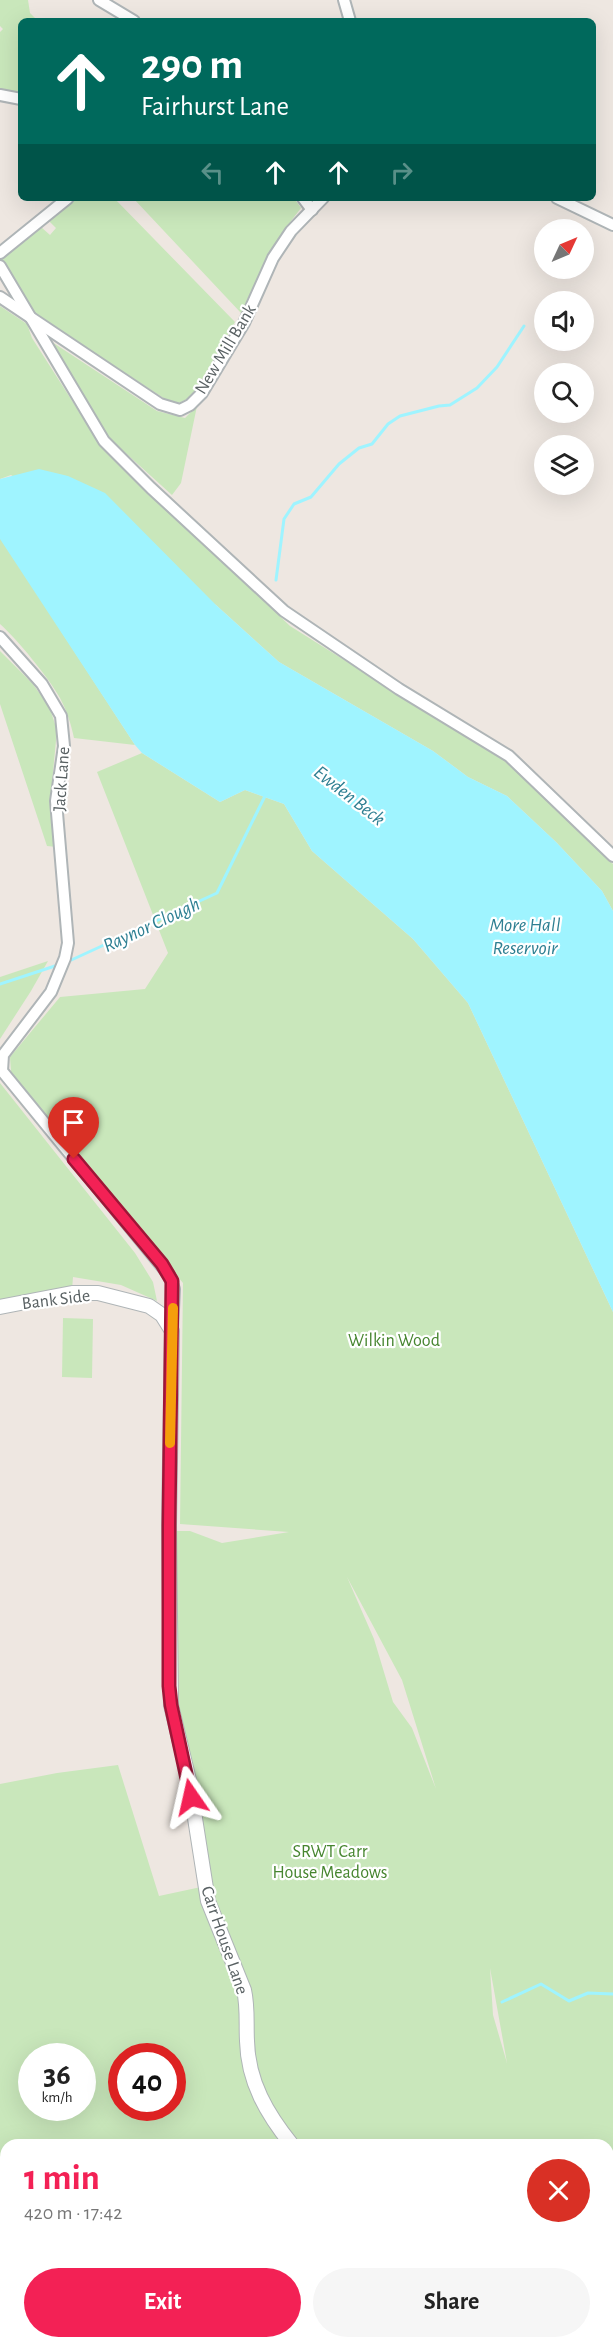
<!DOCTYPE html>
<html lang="en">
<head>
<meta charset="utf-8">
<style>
  :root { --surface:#fff; --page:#f6f6f6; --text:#222; --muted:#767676; --accent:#f32155 }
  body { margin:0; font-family:"Alegreya Sans",sans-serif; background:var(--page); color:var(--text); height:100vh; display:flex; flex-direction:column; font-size:22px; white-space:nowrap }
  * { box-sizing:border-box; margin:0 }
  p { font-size:20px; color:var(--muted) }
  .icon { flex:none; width:33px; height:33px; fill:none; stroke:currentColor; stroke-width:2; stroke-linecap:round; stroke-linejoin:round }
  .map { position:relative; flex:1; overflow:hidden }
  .side { position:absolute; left:0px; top:2139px; width:614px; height:210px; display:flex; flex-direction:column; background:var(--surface); border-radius:18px 18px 0 0; box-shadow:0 6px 24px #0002 }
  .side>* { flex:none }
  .banner { position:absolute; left:18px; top:18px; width:578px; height:183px; border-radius:9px; box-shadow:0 6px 24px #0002; background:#00695c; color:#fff; overflow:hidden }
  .needle { width:39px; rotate:46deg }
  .fabs { position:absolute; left:534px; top:219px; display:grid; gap:12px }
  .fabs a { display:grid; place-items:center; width:60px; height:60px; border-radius:50%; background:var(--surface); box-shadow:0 6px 24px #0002; font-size:30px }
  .speed { position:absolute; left:18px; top:2043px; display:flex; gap:12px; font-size:30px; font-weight:700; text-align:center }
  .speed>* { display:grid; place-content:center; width:78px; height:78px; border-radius:50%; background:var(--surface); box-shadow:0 6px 24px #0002; line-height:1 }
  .speed small { font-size:15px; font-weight:400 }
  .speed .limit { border:9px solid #d22; background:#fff; color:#111 }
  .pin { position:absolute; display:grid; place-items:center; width:51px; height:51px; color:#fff; margin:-62px -26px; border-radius:50% 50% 50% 0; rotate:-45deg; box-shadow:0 0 6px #0007 }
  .pin .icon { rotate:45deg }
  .me { position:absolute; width:66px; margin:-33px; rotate:349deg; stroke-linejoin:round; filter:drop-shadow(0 0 4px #0008) }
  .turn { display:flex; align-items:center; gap:21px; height:126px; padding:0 24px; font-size:27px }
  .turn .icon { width:78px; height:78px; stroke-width:2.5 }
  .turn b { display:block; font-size:42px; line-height:51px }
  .lanes { display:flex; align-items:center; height:57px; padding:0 24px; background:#0003; justify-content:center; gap:30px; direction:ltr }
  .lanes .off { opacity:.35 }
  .round { display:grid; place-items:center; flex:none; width:63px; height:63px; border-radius:32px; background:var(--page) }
  .summary { display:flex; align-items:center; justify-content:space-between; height:102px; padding:0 24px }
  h1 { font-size:36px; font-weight:700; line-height:45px; color:var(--accent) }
  .button { display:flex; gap:12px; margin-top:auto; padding:12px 24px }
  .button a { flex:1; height:69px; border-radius:36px; background:var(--accent); color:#fff; font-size:24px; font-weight:700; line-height:69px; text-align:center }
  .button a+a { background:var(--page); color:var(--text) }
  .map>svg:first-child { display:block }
  .green { fill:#c9e7bb; fill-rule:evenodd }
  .water { fill:#9ff4ff }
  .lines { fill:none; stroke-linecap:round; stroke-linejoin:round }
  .stream { stroke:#9ff4ff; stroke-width:3 }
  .minor-casing { stroke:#afb5b7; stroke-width:14 }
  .tertiary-casing { stroke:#afb5b7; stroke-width:16 }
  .minor { stroke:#fff; stroke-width:10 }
  .tertiary { stroke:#fff; stroke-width:14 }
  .route-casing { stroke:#9e1537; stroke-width:15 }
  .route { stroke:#f32155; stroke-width:10 }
  .slow { stroke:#f59e0b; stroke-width:10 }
  .labels { text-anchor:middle; stroke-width:4.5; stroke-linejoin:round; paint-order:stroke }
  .street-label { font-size:18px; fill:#596163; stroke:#fff }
  .park-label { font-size:18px; fill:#46852f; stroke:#fff }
  .water-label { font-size:20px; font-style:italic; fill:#2e7f92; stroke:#fff }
</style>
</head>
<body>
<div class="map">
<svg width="613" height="2349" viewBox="0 0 613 2349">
  <rect width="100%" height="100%" fill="#eee7e1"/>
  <g class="green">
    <polygon points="0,0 28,0 30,13 38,21 21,21 21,94 0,90 0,32 3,29 0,26"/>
    <polygon points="78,198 114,198 235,322 196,390 187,399 179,403 165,399 35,314 1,259 41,227 50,235 56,228 49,221"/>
    <path d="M133,198H294L301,208C275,240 258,276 241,313Z"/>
    <polygon points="0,306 27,324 32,338 99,443 290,626 505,761 613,864 613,911 602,891 556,842 507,796 468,777 433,751 279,662 216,605 11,475 0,479"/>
    <polygon points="52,342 157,411 185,418 197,406 181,483 172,495 109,438"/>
    <path d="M0,537L135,745L74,738C71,724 67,711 60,698C49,678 17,639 0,624Z"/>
    <polygon points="0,651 32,683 49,706 57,730 50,804 57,847 47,846 0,704"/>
    <path d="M142,753L220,802L245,790L284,804L312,851L413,939L468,1003L613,1312V2228L608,2226V2145H296L260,2092L249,2023L209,1895L174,1689V1554L177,1531H190L222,1543L289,1532L180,1524L183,1283L11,1072L10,1057L60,997L145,989L168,953L97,772ZM347,1577L402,1680L436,1789L412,1728L393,1702L374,1639ZM490,1968L507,2063L493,2015Z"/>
    <polygon points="48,961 31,991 0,1039 0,977"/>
    <polygon points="0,1083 135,1253 153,1282 157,1301 121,1285 73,1277 72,1290 0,1301"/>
    <polygon points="63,1318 93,1319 92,1378 62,1377"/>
    <path d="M118,1765L159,1896L201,1887C214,1924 232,1961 240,2000C253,2056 240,2098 284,2145H6V2343H131L128,2349H0V1784L57,1773ZM32,2056H82V2108H32ZM122,2056H172V2108H122Z"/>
    <polygon points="150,2343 514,2343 519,2349 154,2349"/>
  </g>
  <polygon class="water" points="39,469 68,476 105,493 216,605 279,662 433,751 468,777 507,796 556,842 602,891 613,911 613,1312 468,1003 413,939 312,851 284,804 245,790 220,802 142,753 135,745 0,539 0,479"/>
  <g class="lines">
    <g class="stream">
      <polyline points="276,580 284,519 294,504 311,497 339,464 359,448 372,444 388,424 400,416 439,406 450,405 477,388 497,367 524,326"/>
      <polyline points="67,962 217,893 266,794"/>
      <polyline points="0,984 58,965"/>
      <polyline points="502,2002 541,1984 569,2001 588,1993 613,1994"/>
    </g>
    <g class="minor-casing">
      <g id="minor">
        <polyline points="99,0 134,21"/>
        <polyline points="344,0 350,21"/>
        <polyline points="0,95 21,99"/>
        <polyline points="303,198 312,210"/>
        <polyline points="557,198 613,225"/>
        <polyline points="0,253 68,198"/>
        <polyline points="0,266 104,441 151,488 284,611 399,689 509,756 613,856"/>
        <polyline points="0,297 160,404 180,410 190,405 202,393 244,323 273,258 291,231 323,198"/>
        <polyline points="0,637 42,684 61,716 64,746 56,801 68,943 65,958 51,992 3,1055 2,1071 169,1275 174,1289 172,1331"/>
      </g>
    </g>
    <g class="tertiary-casing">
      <g id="tertiary">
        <path d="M0,1307L72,1293H98L149,1306L162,1315L172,1331L169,1525L171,1705L189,1780L208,1901L244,1990C248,2007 246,2024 247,2041C248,2082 267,2114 292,2145"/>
        <polyline points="518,2343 524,2349"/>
      </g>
    </g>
    <use href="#minor" class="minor"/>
    <use href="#tertiary" class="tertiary"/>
  </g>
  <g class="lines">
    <g class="route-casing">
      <polyline id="route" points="74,1159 162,1264 172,1281 169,1525 169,1686 171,1705 191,1797"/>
    </g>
    <use href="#route" class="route"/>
    <polyline class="slow" points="170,1443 173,1308"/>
  </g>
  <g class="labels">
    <g class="street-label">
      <text transform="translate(225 349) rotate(-59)" y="6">New Mill Bank</text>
      <text transform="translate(61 779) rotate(-86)" y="6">Jack Lane</text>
      <text transform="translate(56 1299) rotate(-7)" y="6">Bank Side</text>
      <text transform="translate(225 1940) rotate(71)" y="6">Carr House Lane</text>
    </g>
    <g class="park-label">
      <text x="394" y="1346">Wilkin Wood</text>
      <text x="330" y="1857">SRWT Carr<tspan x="330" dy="21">House Meadows</tspan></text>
    </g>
    <g class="water-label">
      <text transform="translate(350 795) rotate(38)" y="7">Ewden Beck</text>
      <text transform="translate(151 924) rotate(-25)" y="7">Raynor Clough</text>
      <text x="525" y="931">More Hall<tspan x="525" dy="23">Reservoir</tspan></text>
    </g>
  </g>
</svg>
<div class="fabs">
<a><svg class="needle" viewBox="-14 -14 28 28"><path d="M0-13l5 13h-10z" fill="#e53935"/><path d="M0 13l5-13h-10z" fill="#767676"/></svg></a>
<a><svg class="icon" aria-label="sound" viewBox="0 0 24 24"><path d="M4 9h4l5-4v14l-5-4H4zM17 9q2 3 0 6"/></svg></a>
<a><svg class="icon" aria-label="search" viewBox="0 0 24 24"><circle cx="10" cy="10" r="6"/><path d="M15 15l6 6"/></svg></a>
<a><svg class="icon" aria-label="layers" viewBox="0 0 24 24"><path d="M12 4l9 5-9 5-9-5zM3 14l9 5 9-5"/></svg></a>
</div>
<div class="speed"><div>36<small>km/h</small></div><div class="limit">40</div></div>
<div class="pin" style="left:74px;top:1159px;background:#d93025"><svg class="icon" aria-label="arrive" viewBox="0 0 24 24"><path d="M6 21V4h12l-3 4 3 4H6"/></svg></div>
<svg class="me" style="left:191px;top:1797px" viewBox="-20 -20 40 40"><path d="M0-17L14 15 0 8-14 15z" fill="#f32155" stroke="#fff" stroke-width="4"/></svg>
<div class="banner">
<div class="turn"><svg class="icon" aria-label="ahead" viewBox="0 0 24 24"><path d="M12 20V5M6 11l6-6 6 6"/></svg><div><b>290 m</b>Fairhurst Lane</div></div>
<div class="lanes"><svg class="icon off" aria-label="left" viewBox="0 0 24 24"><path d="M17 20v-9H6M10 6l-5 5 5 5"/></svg><svg class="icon" aria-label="ahead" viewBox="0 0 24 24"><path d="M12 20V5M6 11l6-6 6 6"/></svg><svg class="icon" aria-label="ahead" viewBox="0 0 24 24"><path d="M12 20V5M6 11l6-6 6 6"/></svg><svg class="icon off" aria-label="right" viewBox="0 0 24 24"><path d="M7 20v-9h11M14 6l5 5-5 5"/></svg></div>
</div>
<section class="side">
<div class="summary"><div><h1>1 min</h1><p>420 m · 17:42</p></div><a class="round" style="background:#d93025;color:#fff"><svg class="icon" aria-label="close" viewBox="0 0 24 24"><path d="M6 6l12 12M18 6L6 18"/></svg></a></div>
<div class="button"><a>Exit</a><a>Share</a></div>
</section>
</div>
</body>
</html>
